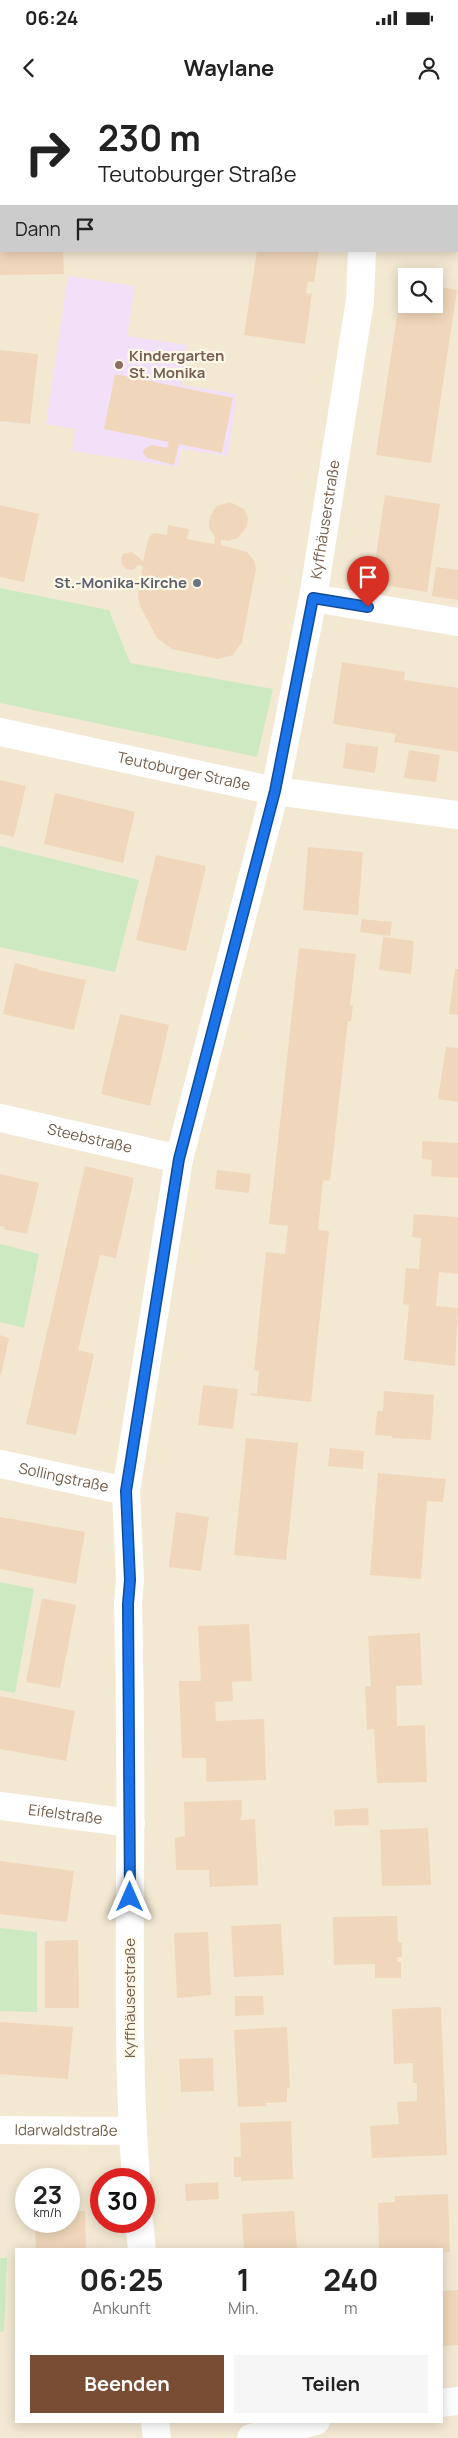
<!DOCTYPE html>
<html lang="de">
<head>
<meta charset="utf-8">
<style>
  :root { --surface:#fff; --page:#f6f6f6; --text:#222; --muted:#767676; --accent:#794c34 }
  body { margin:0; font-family:Manrope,sans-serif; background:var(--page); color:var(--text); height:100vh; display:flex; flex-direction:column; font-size:19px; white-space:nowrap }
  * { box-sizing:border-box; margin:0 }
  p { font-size:16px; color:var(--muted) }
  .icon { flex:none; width:28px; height:28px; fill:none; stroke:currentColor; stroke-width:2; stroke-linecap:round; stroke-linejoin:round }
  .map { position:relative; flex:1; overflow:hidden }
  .details { position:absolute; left:15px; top:2148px; width:428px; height:175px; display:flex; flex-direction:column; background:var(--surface); border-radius:0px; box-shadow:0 2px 12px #0003 }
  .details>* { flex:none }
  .top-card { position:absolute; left:0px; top:0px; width:459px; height:152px; box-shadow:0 2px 12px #0003; background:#fff; color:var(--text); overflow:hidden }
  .buttons { position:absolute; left:398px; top:168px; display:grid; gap:10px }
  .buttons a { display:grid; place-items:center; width:45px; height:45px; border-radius:0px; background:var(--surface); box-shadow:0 2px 12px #0003; font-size:25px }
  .speed { position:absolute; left:15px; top:2068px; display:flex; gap:10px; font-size:25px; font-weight:700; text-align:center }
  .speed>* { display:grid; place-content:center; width:65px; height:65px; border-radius:50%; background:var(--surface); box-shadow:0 2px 12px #0003; line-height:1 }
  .speed small { font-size:12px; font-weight:400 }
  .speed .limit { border:8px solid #d22; background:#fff; color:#111 }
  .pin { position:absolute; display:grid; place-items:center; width:42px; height:42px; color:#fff; margin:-51px -21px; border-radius:50% 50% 50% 0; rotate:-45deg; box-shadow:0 0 5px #0007 }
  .pin .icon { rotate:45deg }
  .me { position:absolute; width:55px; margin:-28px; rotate:0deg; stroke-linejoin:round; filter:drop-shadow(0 0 4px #0008) }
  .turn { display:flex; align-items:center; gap:18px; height:105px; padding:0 15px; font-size:22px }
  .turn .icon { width:65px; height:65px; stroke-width:2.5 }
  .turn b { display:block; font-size:35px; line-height:42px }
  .then { display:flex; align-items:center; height:48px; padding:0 15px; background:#0003; gap:10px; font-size:19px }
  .eta { display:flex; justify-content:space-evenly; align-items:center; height:85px; text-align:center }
  .eta b { font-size:30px; font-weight:700; line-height:35px }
  .action { display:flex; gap:10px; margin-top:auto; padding:10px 15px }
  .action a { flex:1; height:58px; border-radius:0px; background:var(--accent); color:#fff; font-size:20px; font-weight:700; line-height:58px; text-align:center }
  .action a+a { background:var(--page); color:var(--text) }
  .status { display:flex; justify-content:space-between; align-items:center; height:35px; padding:0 25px; background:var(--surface); direction:ltr }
  .status svg { height:14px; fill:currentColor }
  header { display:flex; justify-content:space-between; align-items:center; height:65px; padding:0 15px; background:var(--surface); font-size:22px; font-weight:700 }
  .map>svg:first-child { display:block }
  .residential { fill:#f3e8d2; fill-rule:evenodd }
  .education { fill:#f2e0f8 }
  .green { fill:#cde9c2 }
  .building { fill:#f0d7bb }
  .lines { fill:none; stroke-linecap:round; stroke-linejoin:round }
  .minor { stroke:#fff; stroke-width:28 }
  .route-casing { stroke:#114b97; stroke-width:12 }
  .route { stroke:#1a73e8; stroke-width:9 }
  .education-dot { fill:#8d6e63; stroke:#fff9e9; stroke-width:2 }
  .worship-dot { fill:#6b7280; stroke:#fff9e9; stroke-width:2 }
  .labels { text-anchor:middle; stroke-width:4.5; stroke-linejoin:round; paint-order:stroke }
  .education-label { font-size:15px; font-weight:bold; fill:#785e54; stroke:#fff9e9; text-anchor:start }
  .street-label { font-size:15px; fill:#735d4a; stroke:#fff9e9 }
  .worship-label { font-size:15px; font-weight:bold; fill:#5b616d; stroke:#fff9e9; text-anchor:end }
</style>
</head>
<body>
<div class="status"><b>06:24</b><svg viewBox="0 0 49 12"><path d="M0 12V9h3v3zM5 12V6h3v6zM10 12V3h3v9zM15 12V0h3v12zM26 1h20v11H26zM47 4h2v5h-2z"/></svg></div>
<header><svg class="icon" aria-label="back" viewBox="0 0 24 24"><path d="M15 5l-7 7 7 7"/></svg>Waylane<svg class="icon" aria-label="person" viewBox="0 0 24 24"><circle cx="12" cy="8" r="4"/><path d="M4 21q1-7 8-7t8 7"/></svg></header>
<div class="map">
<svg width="458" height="2338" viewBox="0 0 458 2338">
  <rect width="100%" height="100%" fill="#fcf5e3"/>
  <path class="residential" d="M0,0H458V2338H0ZM1,1H458V151H1ZM406,176H434V204H406ZM26,2079H69V2121H26ZM101,2079H144V2121H101ZM16,2149H441V2321H16Z"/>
  <polygon class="education" points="68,176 135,186 127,236 187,245 181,285 237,294 228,356 181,349 178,367 72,351 75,329 46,324"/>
  <g class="green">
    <polygon points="0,488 109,510 130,563 273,589 257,657 0,603"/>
    <polygon points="0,746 139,780 115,872 0,847"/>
    <polygon points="0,1144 39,1154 24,1228 0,1222"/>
    <polygon points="0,1482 34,1489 15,1593 0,1590"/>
    <polygon points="0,1828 37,1832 37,1912 0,1911"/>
    <polygon points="0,2158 7,2158 4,2231 0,2232"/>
  </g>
  <g class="building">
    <polygon points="0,151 63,151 64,174 0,175"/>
    <polygon points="257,151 319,151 314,182 308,182 306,193 312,194 305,244 244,235"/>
    <polygon points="402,182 406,182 406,204 434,204 434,186 457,190 431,363 376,355"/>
    <polygon points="0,250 38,254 30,324 0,321"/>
    <polygon points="115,274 233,298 222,353 179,344 174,365 147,358 143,353 144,349 151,345 167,348 169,342 104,329"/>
    <polygon points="385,395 440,404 427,492 372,483"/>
    <polygon points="230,402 244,409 248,418 247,426 238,438 227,441 221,439 221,445 247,452 255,462 256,469 242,542 233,555 218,559 172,549 157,538 140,506 138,495 143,466 138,465 133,470 126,469 122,465 121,458 123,454 132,452 143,461 149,437 154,433 167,435 168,425 189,429 187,439 214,444 215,437 209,428 210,416 217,406"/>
    <polygon points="0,405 39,414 24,482 0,477"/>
    <polygon points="436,467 458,470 458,500 432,496"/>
    <polygon points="342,562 405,572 404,580 458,588 458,652 394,642 396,634 333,624"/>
    <polygon points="346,643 378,647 375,673 343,668"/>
    <polygon points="409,650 440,655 436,682 404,678"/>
    <polygon points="0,680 26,686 14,737 0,734"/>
    <polygon points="55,693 135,712 123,763 44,744"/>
    <polygon points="308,747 363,752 358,815 303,810"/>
    <polygon points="156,755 206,766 186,851 136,840"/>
    <polygon points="362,819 392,822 390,836 360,832"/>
    <polygon points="383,837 414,841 411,874 379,870"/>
    <polygon points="299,848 356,854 350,905 353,905 351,921 348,921 330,1081 323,1080 318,1130 329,1131 311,1302 250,1295 251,1293 257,1294 259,1271 254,1270 266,1152 285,1154 288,1126 269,1124"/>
    <polygon points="15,863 38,869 38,870 86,880 74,930 3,914"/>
    <polygon points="455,869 458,869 458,915 449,914"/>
    <polygon points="120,914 169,925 150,1006 101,994"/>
    <polygon points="446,947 458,948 458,1002 438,999"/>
    <polygon points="422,1041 458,1043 458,1078 431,1076 432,1060 422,1059"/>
    <polygon points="85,1066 134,1078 116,1158 100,1155 78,1250 94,1254 76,1335 26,1324"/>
    <polygon points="217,1070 251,1074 249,1093 215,1089"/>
    <polygon points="0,1074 39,1083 27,1134 4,1129 5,1127 0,1126"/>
    <polygon points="414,1114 458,1117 458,1174 439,1172 436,1206 458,1208 455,1266 404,1260 409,1205 403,1204 406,1168 419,1169 421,1138 412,1137"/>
    <polygon points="0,1235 9,1238 1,1275 0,1275"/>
    <polygon points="203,1285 238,1289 233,1329 198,1325"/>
    <polygon points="384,1291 434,1295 431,1340 392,1338 392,1336 375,1335 377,1311 383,1311"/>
    <polygon points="246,1338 298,1343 286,1460 234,1455"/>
    <polygon points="330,1348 364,1351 363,1369 328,1366"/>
    <polygon points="378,1373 446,1379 443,1402 427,1401 421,1479 370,1475"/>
    <polygon points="176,1412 209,1417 201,1471 169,1467"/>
    <polygon points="0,1417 85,1432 76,1484 0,1469"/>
    <polygon points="42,1498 76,1505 60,1588 26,1582"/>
    <polygon points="249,1524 252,1581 232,1582 233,1601 215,1602 216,1621 264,1619 266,1680 206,1682 206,1658 182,1658 179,1581 201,1581 198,1526"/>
    <polygon points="420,1533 422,1585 396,1586 397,1626 425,1625 427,1682 377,1683 374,1629 367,1630 365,1586 371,1586 368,1536"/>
    <polygon points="0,1596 75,1611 66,1661 0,1649"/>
    <polygon points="242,1700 242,1715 240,1720 255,1719 258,1785 210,1787 209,1770 176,1770 175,1738 185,1736 184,1702"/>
    <polygon points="368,1708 369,1725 335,1726 334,1710"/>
    <polygon points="428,1728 431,1785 382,1786 380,1730"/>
    <polygon points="0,1761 74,1771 67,1822 0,1814"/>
    <polygon points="397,1816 398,1842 402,1843 402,1857 397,1857 397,1862 401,1862 401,1878 375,1878 375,1864 334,1865 333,1817"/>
    <polygon points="281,1824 284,1875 234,1877 231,1826"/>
    <polygon points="208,1832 211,1895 177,1898 174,1833"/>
    <polygon points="78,1840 79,1908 45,1908 45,1841"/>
    <polygon points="235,1896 263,1896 264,1915 235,1916"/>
    <polygon points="441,1907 447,2055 372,2058 370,2026 399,2024 397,2002 417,2001 417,1983 413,1983 413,1963 394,1964 392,1909"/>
    <polygon points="0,1922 73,1927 68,1979 0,1974"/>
    <polygon points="287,1927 290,1988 287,1988 287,2002 266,2003 266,2006 238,2007 234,1930"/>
    <polygon points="213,1958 214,1991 181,1992 179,1959"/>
    <polygon points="291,2021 293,2079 241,2081 241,2077 234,2077 234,2057 241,2057 240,2023"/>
    <polygon points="218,2082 219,2099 186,2101 185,2084"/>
    <polygon points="448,2094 450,2152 441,2153 441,2149 379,2149 378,2103 395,2102 395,2096"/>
    <polygon points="69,2111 85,2111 86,2149 36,2149 35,2121 69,2121"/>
    <polygon points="294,2111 297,2149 244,2149 242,2114"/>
    <polygon points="458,2190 458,2245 441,2246 441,2191"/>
  </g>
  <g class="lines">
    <g class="minor">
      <polyline points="155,0 156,1"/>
      <polyline points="370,1 370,0"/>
      <polyline points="313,498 458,522"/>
      <path id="s1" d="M0,632L275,691L458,715"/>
      <path id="s2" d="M0,1018L179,1059"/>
      <path id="s3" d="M0,1364L126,1391"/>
      <path id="s4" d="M0,1706L131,1723"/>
      <path id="s5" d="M0,2030L132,2031"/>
      <path id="s6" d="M136,2079C128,1978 130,1877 130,1776C131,1686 130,1595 128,1504L130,1480L126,1391L179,1059L275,691L313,498L360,200L362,151"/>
      <polyline points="139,2121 142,2149"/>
      <polyline points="441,2303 458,2301"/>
      <polyline points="155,2321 157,2338"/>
      <polyline points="251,2338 316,2321"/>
    </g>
  </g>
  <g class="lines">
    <g class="route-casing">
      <polyline id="route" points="130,1797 128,1504 130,1480 126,1391 179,1059 275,691 313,498 368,507"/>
    </g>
    <use href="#route" class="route"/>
  </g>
  <circle class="education-dot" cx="119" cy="265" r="5"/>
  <circle class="worship-dot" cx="197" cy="483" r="5"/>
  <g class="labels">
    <g class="education-label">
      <text x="129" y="261">Kindergarten<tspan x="129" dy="17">St. Monika</tspan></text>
    </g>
    <g class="street-label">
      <text dy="5" stroke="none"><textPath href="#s6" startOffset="1681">Kyffhäuserstraße</textPath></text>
      <text dy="5" stroke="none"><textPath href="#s1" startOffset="188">Teutoburger Straße</textPath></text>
      <text dy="5" stroke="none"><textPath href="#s2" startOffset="92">Steebstraße</textPath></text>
      <text dy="5" stroke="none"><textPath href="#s3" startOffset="65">Sollingstraße</textPath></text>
      <text dy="5" stroke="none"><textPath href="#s4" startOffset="66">Eifelstraße</textPath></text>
      <text transform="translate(130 1898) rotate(-90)" y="5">Kyffhäuserstraße</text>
      <text dy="5" stroke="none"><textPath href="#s5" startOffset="66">Idarwaldstraße</textPath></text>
    </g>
    <g class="worship-label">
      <text x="187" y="488">St.-Monika-Kirche</text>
    </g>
  </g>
</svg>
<div class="buttons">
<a><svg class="icon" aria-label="search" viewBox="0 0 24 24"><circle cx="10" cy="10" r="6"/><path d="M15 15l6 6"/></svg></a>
</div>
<div class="speed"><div>23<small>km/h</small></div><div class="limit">30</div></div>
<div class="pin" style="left:368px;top:507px;background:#d93025"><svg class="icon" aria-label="arrive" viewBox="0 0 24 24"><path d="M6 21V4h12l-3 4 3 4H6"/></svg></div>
<svg class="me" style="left:130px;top:1797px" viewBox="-20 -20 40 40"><path d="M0-17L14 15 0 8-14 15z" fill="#1a73e8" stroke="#fff" stroke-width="4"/></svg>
<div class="top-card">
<div class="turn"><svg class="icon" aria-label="right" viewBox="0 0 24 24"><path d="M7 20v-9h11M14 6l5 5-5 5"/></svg><div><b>230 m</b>Teutoburger Straße</div></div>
<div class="then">Dann<svg class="icon" aria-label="arrive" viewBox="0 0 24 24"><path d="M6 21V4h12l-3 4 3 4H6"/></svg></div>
</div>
<section class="details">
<div class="eta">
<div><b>06:25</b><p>Ankunft</p></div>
<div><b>1</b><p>Min.</p></div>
<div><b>240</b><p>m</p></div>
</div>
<div class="action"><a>Beenden</a><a>Teilen</a></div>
</section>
</div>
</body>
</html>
